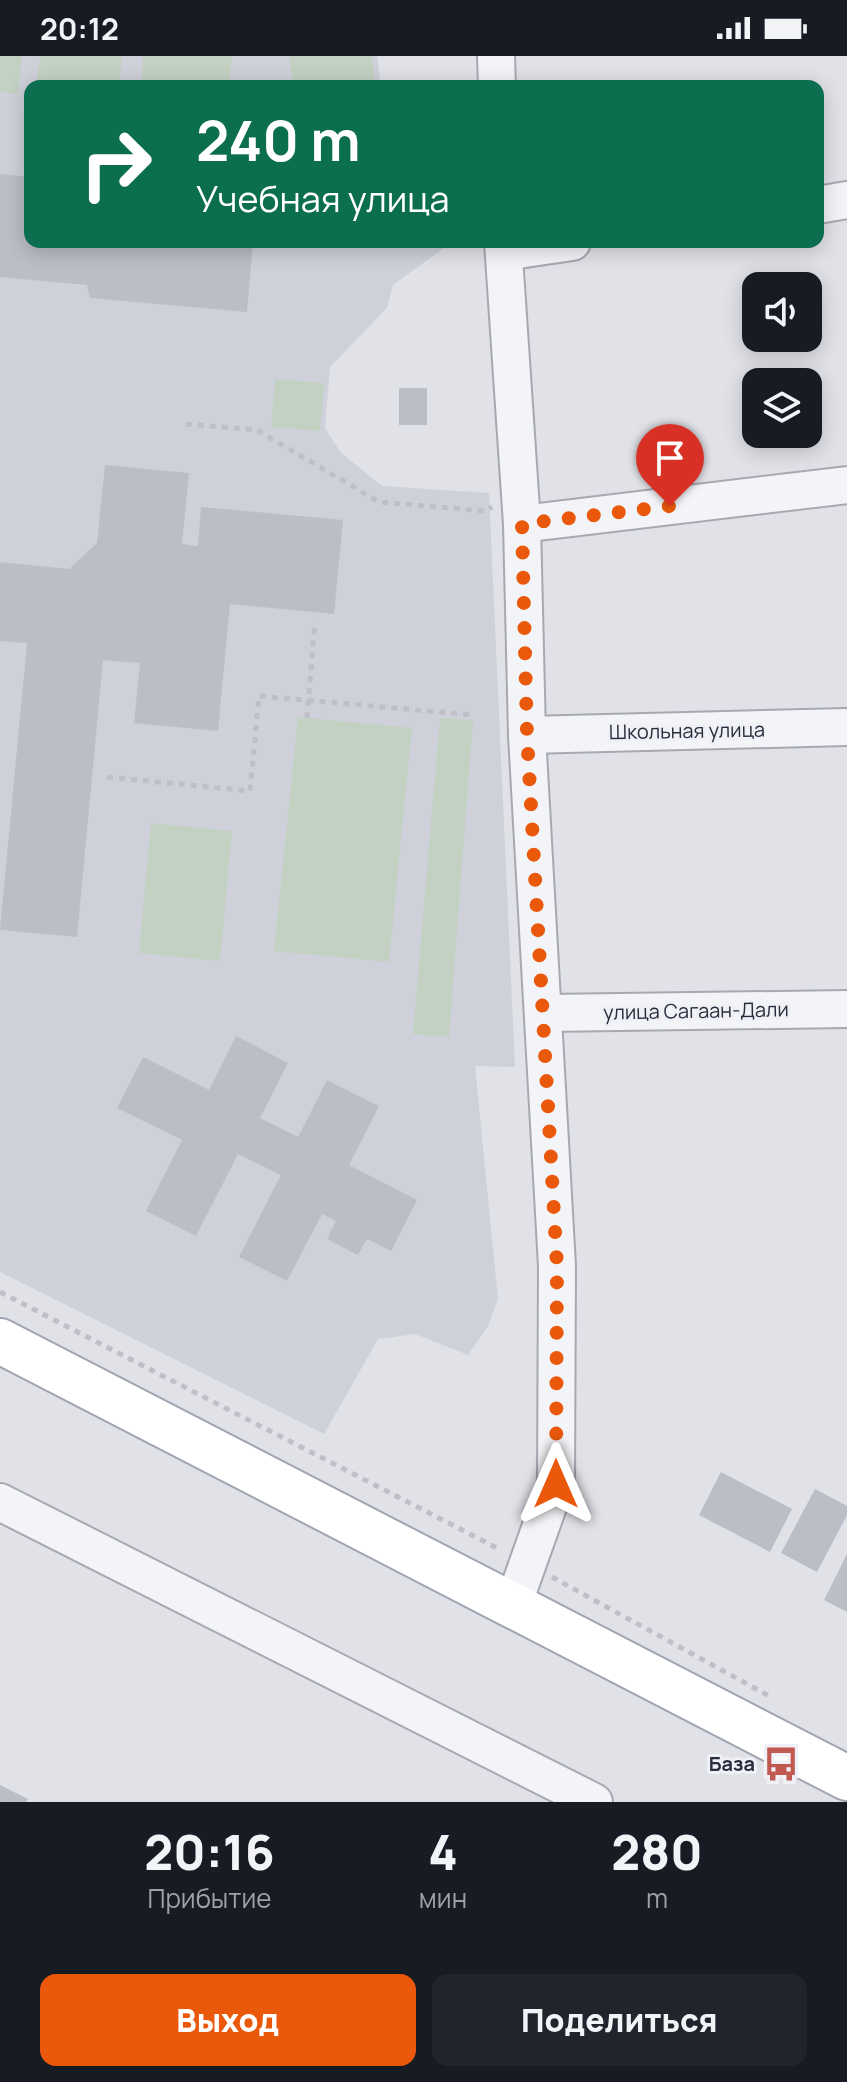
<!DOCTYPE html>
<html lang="ru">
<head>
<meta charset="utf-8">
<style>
  :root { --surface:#171b24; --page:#20242c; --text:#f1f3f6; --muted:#9ea1a6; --accent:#ea580c }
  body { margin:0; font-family:Manrope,sans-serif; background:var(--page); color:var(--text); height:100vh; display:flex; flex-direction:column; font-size:30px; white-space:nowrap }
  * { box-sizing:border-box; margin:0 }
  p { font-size:26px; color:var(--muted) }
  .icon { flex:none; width:44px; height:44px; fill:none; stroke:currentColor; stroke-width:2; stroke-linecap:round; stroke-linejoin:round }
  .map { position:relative; height:1746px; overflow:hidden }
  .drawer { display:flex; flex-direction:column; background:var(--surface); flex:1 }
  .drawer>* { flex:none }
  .hud { position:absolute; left:24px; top:24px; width:800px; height:168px; border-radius:16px; box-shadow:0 4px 20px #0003; background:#0b6e4f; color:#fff; overflow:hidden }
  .controls { position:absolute; left:742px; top:216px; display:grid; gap:16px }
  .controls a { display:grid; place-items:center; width:80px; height:80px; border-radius:16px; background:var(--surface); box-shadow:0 4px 20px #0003; font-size:40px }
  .pin { position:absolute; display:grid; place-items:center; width:68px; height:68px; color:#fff; margin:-82px -34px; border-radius:50% 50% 50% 0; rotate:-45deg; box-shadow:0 0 8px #0007 }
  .pin .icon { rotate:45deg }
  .me { position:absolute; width:88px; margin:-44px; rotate:0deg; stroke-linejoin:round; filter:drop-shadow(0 0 6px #0008) }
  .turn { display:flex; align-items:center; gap:28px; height:168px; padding:0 40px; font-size:36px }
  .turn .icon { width:104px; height:104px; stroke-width:2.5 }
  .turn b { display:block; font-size:56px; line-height:68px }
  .eta { display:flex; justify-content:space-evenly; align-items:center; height:136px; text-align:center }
  .eta b { font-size:48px; font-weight:800; line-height:56px }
  .primary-button { display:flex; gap:16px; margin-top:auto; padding:16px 40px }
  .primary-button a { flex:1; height:92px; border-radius:16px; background:var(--accent); color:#fff; font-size:32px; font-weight:800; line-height:92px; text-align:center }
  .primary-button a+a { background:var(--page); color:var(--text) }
  .status { display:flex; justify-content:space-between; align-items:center; height:56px; padding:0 40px; background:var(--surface); direction:ltr }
  .status svg { height:22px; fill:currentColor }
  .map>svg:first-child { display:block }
  .built { fill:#cfd1da }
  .green { fill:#c3d1c3 }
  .building { fill:#bbbdc7 }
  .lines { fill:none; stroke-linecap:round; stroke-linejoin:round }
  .minor-casing { stroke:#a7a8b2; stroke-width:40 }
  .major-casing { stroke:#a1a4b3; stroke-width:48 }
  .path { stroke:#bfc0c7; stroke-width:5; stroke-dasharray:6 6; stroke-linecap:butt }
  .minor { stroke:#f3f4f7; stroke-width:36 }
  .major { stroke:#fff; stroke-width:44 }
  .route { stroke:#ea580c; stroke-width:14; stroke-dasharray:0 25.2 }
  .labels { text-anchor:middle; stroke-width:6; stroke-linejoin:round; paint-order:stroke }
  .street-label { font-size:20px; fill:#2b2d3e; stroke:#f0f1f6 }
  .poi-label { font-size:20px; font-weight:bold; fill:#2b2d3e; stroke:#f0f1f6; text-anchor:end }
</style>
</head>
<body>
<div class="status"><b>20:12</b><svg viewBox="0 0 49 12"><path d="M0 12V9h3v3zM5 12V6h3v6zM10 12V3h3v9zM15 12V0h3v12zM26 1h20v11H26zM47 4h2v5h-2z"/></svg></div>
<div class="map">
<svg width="847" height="1746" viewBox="0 0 847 1746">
  <rect width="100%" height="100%" fill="#e1e2e8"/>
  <polygon class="built" points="0,0 377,0 381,30 30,30 30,186 452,186 393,229 387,252 330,311 325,372 341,397 382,430 489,437 515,1011 475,1010 498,1243 488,1270 468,1299 415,1278 378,1283 324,1378 0,1216"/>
  <g class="green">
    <polygon points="0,0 22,0 18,38 0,36"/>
    <polygon points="40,0 122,0 119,30 36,30"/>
    <polygon points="143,0 232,0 229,30 141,30"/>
    <polygon points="289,0 372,0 375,30 293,30"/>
    <polygon points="275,323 324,327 320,375 271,371"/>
    <polygon points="298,661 412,672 389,906 274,895"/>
    <polygon points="440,662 473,664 449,981 413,978"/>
    <polygon points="151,767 232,775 220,905 139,897"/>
  </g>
  <g class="building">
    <polygon points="0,118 30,121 30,186 253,186 247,256 90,242 87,229 0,221"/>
    <rect x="399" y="332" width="28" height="37"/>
    <polygon points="105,409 189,417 182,488 198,490 201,451 343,464 334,558 230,548 218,675 134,667 140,607 103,604 77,881 0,874 27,587 0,585 0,506 69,513 97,487"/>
    <polygon points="236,980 288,1007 260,1062 298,1081 327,1024 379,1050 349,1109 417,1144 391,1195 367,1183 358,1199 327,1183 336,1165 322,1158 287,1225 239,1201 281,1119 238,1098 196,1180 146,1155 182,1084 117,1052 143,1001 209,1034"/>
    <polygon points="721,1416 792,1453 770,1496 699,1459"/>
    <polygon points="815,1433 847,1450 847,1459 817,1516 781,1497"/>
    <polygon points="847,1498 847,1556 824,1544"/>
    <polygon points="0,1729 28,1743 26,1746 0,1746"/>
  </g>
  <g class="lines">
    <g class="minor-casing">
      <g id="minor">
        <polyline points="496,0 497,30"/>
        <polyline points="818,149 847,144"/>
        <polyline points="503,186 522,468 527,679 557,1210 556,1428 513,1549"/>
        <polyline points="504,196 572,186"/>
        <polyline points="522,468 847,429"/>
        <polyline points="527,679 847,671"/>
        <polyline points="546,957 847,953"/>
        <polyline points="0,1446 594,1746"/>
      </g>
    </g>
    <g class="major-casing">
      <polyline id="major" points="0,1285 847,1722"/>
    </g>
    <g class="path">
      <polyline points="186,368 257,374 379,446 485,455 492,451"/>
      <polyline points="307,662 315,566"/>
      <polyline points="107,721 250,735 259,640 473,659"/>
      <polyline points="0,1236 501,1494"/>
      <polyline points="552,1521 771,1641"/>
    </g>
    <use href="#minor" class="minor"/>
    <use href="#major" class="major"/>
  </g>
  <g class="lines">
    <polyline class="route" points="556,1428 557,1210 527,679 522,468 670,450"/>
  </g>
  <defs>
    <g id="bus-bare" transform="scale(2.76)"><path d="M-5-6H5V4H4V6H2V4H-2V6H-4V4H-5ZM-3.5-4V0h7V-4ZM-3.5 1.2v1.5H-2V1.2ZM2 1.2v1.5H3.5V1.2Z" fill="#c25951" stroke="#f0f1f6" stroke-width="2.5" paint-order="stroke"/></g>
  </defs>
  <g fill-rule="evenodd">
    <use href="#bus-bare" x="781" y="1708"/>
  </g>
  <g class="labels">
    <g class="street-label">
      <text transform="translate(687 675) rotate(-1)" y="7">Школьная улица</text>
      <text transform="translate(696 955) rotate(-1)" y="7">улица Сагаан-Дали</text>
    </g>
    <g class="poi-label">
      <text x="755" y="1715">База</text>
    </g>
  </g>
</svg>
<div class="controls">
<a><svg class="icon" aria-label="sound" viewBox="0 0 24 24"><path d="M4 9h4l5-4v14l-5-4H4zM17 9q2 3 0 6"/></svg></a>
<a><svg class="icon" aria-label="layers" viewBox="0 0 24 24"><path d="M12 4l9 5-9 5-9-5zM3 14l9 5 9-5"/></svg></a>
</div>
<div class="pin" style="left:670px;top:450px;background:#d93025"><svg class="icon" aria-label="arrive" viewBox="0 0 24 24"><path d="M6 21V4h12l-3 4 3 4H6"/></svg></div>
<svg class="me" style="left:556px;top:1428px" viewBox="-20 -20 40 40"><path d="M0-17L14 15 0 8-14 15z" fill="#ea580c" stroke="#fff" stroke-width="4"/></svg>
<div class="hud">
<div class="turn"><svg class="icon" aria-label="right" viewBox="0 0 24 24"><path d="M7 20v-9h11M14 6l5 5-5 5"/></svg><div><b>240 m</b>Учебная улица</div></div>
</div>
</div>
<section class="drawer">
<div class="eta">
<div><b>20:16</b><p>Прибытие</p></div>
<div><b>4</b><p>мин</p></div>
<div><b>280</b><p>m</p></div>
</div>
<div class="primary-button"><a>Выход</a><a>Поделиться</a></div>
</section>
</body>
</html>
